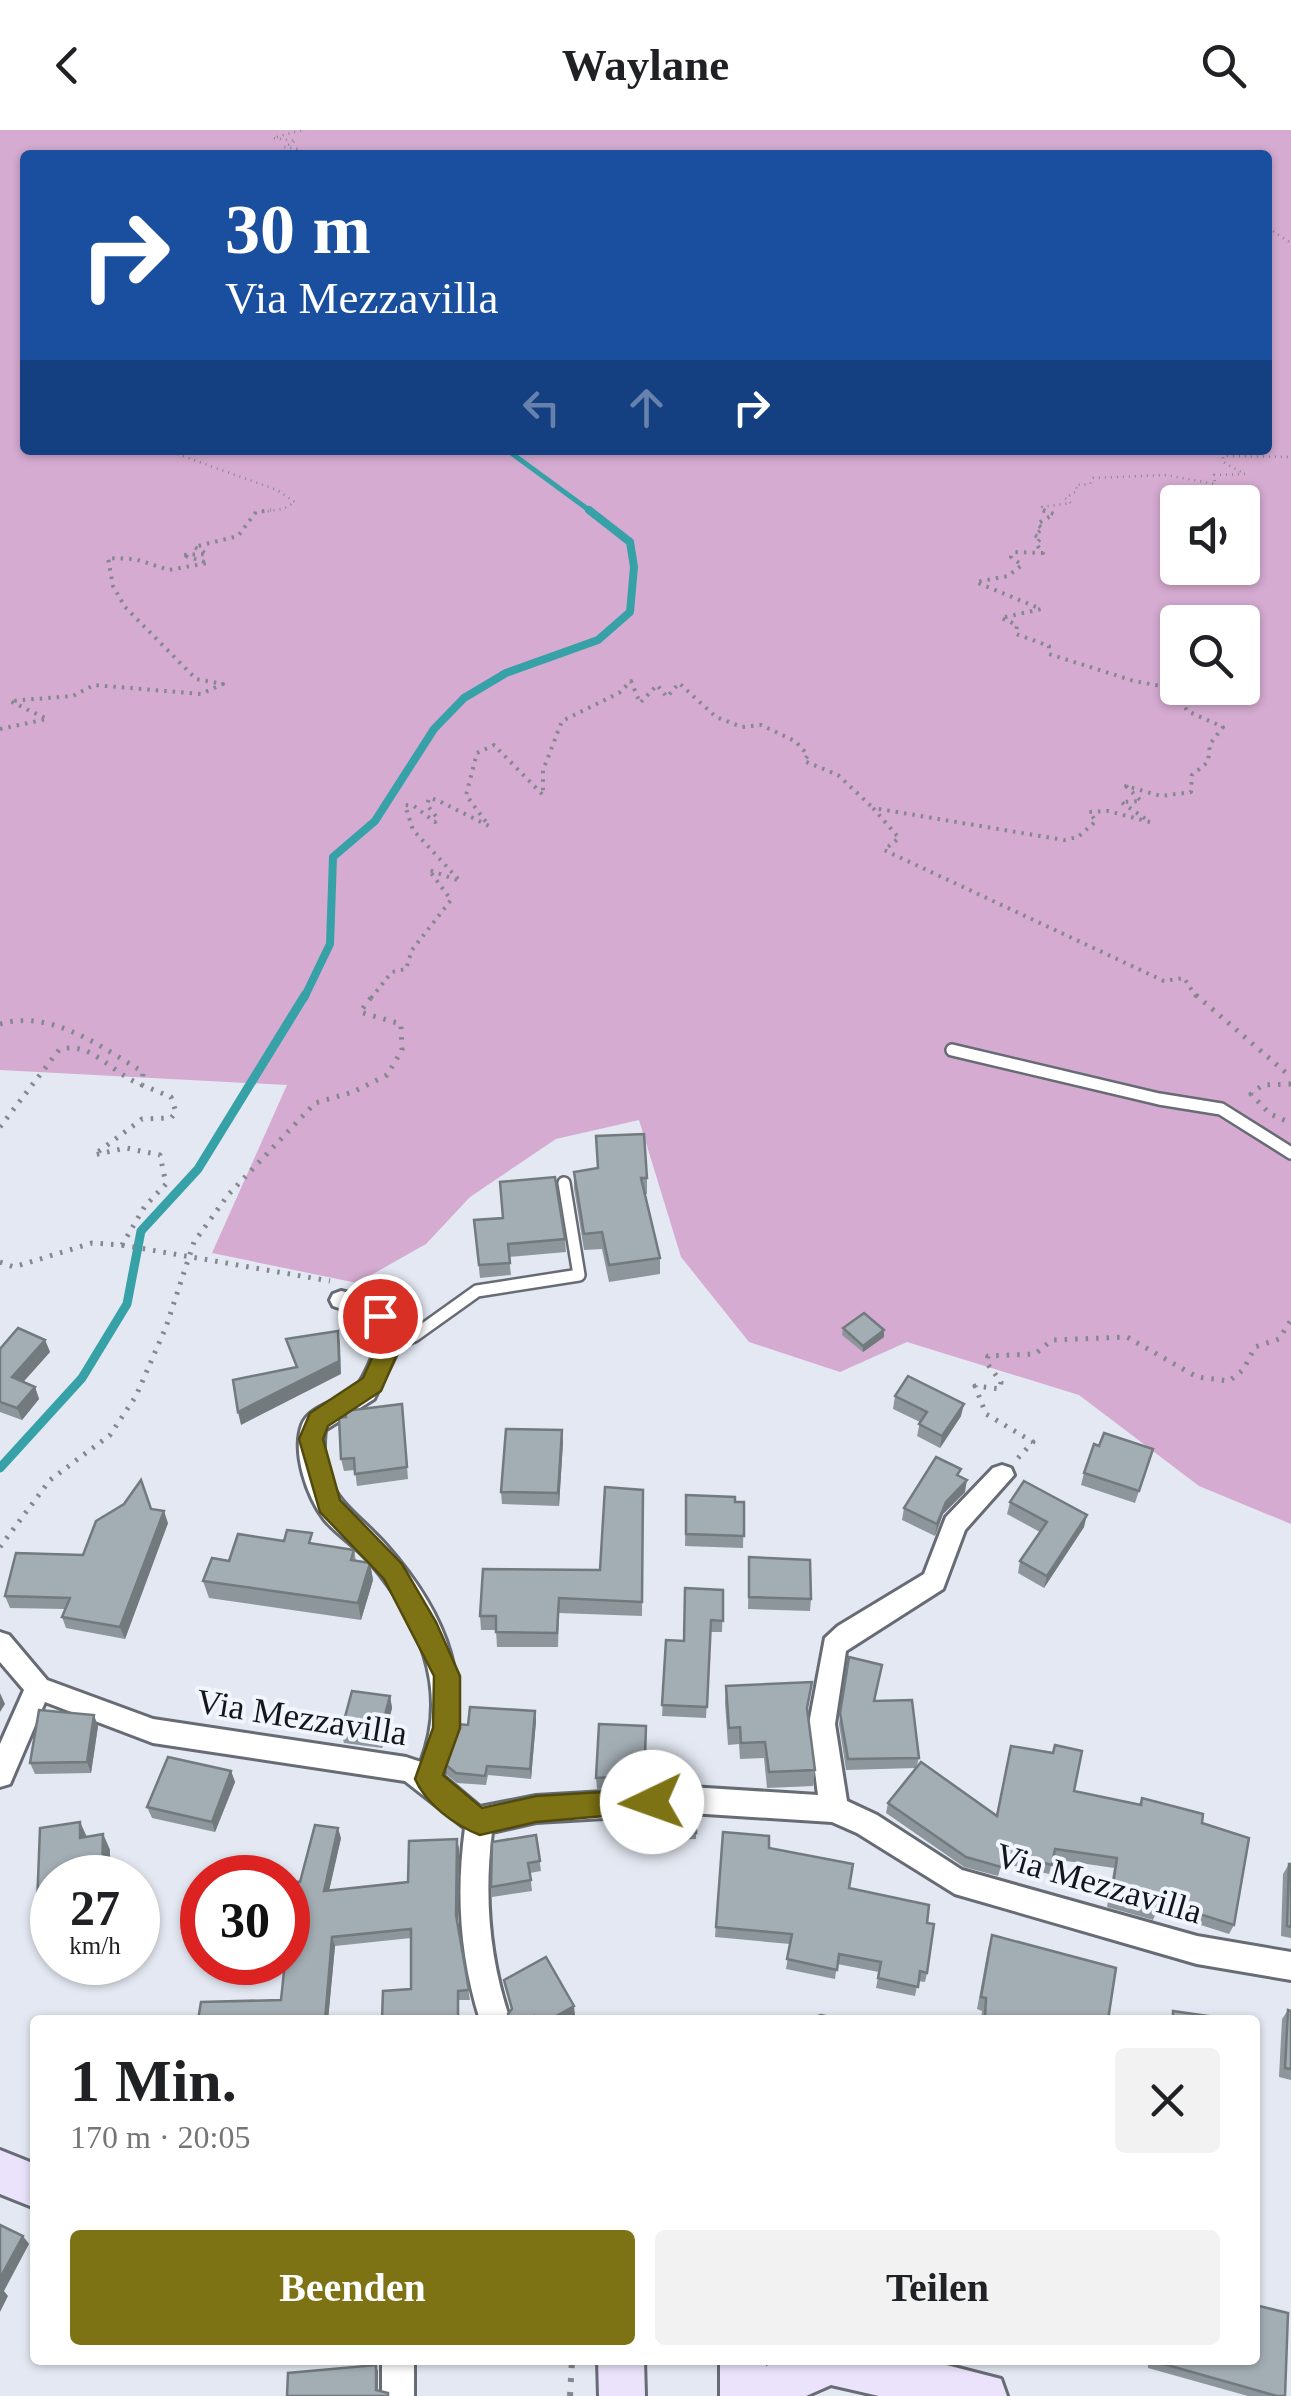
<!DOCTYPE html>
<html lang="de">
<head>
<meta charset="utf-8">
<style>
  :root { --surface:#fff; --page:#f2f2f2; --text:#202124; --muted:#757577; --accent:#7e7314 }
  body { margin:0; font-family:Georgia,serif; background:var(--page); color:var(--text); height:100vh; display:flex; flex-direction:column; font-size:38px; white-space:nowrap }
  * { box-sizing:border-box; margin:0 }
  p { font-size:32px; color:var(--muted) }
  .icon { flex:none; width:55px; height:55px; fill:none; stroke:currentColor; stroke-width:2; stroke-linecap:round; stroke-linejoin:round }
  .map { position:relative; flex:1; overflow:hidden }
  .drawer { position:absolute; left:30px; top:1885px; width:1230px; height:350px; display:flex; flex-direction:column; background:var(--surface); border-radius:10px; box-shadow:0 2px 8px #0004 }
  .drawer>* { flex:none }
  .hud { position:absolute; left:20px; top:20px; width:1252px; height:305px; border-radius:10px; box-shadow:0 2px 8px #0004; background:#1a4fa0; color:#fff; overflow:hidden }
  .controls { position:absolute; left:1160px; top:355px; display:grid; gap:20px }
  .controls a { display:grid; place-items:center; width:100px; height:100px; border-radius:10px; background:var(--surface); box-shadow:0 2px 8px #0004; font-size:50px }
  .speed { position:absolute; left:30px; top:1725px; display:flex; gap:20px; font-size:50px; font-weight:700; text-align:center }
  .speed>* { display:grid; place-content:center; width:130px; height:130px; border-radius:50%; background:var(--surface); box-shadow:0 2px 8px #0004; line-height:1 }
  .speed small { font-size:25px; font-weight:400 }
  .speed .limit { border:15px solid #d22; background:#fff; color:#111 }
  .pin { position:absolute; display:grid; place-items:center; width:85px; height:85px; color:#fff; margin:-42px; border:5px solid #fff; border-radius:50%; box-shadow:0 2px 10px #0007 }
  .me { position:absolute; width:110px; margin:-55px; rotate:267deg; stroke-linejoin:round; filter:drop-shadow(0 0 8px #0008) }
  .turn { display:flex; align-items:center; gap:35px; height:210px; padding:0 40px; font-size:45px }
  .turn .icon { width:130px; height:130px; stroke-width:2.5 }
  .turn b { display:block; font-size:70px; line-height:85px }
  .lanes { display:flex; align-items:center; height:95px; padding:0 40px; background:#0003; justify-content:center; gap:50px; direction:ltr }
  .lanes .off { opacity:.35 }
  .round { display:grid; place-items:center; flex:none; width:105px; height:105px; border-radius:10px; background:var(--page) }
  .summary { display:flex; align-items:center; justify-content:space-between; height:170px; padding:0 40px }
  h1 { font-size:60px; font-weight:700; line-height:75px }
  .button { display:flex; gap:20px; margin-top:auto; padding:20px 40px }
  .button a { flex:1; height:115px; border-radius:10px; background:var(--accent); color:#fff; font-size:40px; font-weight:700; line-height:115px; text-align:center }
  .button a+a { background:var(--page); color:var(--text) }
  header { display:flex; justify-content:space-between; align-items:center; height:130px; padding:0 40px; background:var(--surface); font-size:45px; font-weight:700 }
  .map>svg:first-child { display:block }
  .green { fill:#d5abd1; fill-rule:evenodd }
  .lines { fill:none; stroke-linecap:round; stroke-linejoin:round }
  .stream-far2 { stroke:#36a1a6; stroke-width:5 }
  .stream-far1 { stroke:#36a1a6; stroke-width:8 }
  .stream { stroke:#36a1a6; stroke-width:9 }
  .lane-casing { stroke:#676b74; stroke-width:16 }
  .street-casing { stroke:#676b74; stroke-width:6 }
  .secondary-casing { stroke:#676b74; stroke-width:6 }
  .path-far3 { stroke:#84888e; stroke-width:2.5; stroke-dasharray:1 5; stroke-linecap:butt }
  .path-far2 { stroke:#84888e; stroke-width:4; stroke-dasharray:2.5 6; stroke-linecap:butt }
  .path-far1 { stroke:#84888e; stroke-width:5; stroke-dasharray:2.5 8; stroke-linecap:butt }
  .path { stroke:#84888e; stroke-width:6; stroke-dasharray:4 10; stroke-linecap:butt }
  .lane { stroke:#fff; stroke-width:11 }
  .street { fill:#fff; fill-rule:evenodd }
  .secondary { fill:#eae3fb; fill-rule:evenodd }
  .wall { fill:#8c969b }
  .shaded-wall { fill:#727a7e }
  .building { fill:#a3aeb4; stroke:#727a7e; stroke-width:2.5 }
  .route { fill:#7e7314; stroke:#524b0d; stroke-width:2.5 }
  .labels { text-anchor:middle; stroke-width:8; stroke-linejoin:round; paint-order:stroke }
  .near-street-label { font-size:35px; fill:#141619; stroke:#f1f5fe }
</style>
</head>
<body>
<header><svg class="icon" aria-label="back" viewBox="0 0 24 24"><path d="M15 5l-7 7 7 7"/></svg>Waylane<svg class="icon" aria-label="search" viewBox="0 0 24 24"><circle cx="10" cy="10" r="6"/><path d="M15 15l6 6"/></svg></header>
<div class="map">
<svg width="1291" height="2266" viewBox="0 0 1291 2266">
  <rect width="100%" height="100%" fill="#e3e8f2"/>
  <path class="green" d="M0,0H1291V1394L1199,1356L1079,1265L907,1212L840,1242L749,1212L681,1127L639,990L556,1009L470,1067L426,1114L357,1153L212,1123L287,955L0,940ZM25,25H1268V320H25ZM1178,372H1242V438H1178ZM1178,492H1242V558H1178Z"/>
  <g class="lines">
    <polyline class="stream-far2" points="507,320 593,383"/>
    <polyline class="stream-far1" points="304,868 330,814 333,727 375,691 434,599 464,568 506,543 598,510 630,482 634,437 630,412 589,380"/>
    <polyline class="stream" points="0,1338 82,1248 127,1174 141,1101 198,1039 305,865"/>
    <g class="lane-casing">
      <g id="lane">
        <polyline points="952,920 1159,969 1221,979 1291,1023"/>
        <polyline points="391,1215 414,1206 477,1161 579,1145 564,1053"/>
      </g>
    </g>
    <g class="street-casing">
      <g id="street">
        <path d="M341,1161C371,1167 395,1176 404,1208L374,1269L325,1300C317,1364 351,1376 386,1415C447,1484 477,1557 443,1646L480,1677L536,1666L690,1657L818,1665L809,1594L825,1508L838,1496L924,1444L946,1387L993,1338L1002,1335L1011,1338L1014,1345L965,1400L943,1459L846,1521L835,1594L847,1671L877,1685L962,1740L1197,1806L1291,1822V1850L1197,1834L955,1764L857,1703L832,1692L690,1683L536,1692L492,1702C484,1767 489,1828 510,1890H480C460,1826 456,1764 465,1698L405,1651L153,1613L45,1572L10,1654L0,1657V1614L24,1560L0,1532V1502L9,1505L47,1550L153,1589L406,1627L421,1632C450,1558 418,1488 369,1431C355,1415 337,1405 324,1389C307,1366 292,1323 302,1295C309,1275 343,1271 357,1256C367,1244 374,1222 380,1208C374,1184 353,1183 333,1176L330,1170L333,1164Z"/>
        <rect x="382" y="2230" width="32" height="36"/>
      </g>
    </g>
    <g class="secondary-casing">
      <g id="secondary">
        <polygon points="0,2020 35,2034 35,2078 0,2064"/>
        <polygon points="598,2230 644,2230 645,2266 599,2266"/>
        <polygon points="720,2230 766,2230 766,2236 780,2230 927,2230 1001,2249 1007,2266 879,2266 831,2255 806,2266 720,2266"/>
      </g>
    </g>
    <g class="path-far3">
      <polyline points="286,25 300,19 284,17 296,11 273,8 302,0"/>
      <polyline points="1268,98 1291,113"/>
      <polyline points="166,320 277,360 295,372 283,379 255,383"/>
      <polyline points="1044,383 1042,377 1071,373 1065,368 1077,361 1076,355 1090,354 1093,348 1166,345 1215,354 1214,345 1245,344 1223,332 1223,326 1291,327"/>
    </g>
    <g class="path-far2">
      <polyline points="1043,380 1054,384 1037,394 1043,399 1034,405 1041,408 1036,414 1043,423 1014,422 1011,427 1022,435 1008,446 976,452 1041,479 1001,488 1017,495 1016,504 1049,516 1049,524 1134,551 1177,559 1187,581 1223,597 1210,614 1208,632 1192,645 1191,662 1161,666 1126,656 1141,671 1121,672 1150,692 1108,681 1089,682 1096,691 1078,707 1064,710 873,678 899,708 884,720 1164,851 1184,848 1197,868"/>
      <polyline points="0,599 47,589 10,571 73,566 94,555 201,564 223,554 196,549 125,477 113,456 108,428 135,429 169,440 208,433 182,425 207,424 194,417 238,406 256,382 271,380"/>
      <polyline points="371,868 392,842 406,839 412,820 451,770 429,740 460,751 413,700 405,675 414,676 435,692 438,689 427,675 429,668 437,670 489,696 466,665 477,623 494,615 543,665 543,640 562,591 619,563 631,551 640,573 657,555 667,567 679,553 716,587 742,597 761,595 795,611 808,625 804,631 838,645 873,678"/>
    </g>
    <g class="path-far1">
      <polyline points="1196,865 1291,947"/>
      <path d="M0,894C52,879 101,917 143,942L142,955L171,967L176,982L171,988L142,989L94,1025"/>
      <polyline points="1291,954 1263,955 1251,964 1270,984 1291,993"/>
      <path d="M0,997L59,920C90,909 112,944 142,955"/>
      <polyline points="122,1115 330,1151"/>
      <polyline points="0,1132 14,1137 92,1113 122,1115 145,1076 166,1054 160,1025 126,1018 94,1025"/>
      <polyline points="1018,1328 1033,1312 986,1284 975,1256 1000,1259 1001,1252 986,1232 988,1226 1035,1224 1052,1210 1127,1207 1197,1247 1229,1251 1243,1240 1255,1217 1279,1209 1291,1190"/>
      <polyline points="0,1417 50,1350 110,1305 136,1266 166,1197 194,1112 228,1065 315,973 353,962 387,945 402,920 401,894 360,882 373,865"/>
    </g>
    <polyline class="path" points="570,2266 572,2230"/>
    <use href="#lane" class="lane"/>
    <use href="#street" class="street"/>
    <use href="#secondary" class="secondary"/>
  </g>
  <g class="wall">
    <polygon points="574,1042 647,1048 647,1064 645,1064 660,1128 660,1144 609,1152 602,1119 584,1120 574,1058"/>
    <polygon points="503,1088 565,1109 566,1122 509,1127 511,1145 480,1148 474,1090"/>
    <polygon points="843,1198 884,1200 884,1207 863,1222 842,1205"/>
    <polygon points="45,1210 50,1222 23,1252 35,1257 39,1269 22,1290 0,1282 0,1219"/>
    <polygon points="895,1266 961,1286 940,1318 917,1306 920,1292 893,1279"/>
    <polygon points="402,1274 408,1349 357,1356 355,1340 344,1341 341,1329 346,1287"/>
    <polygon points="563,1312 559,1376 502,1374 501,1362"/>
    <polygon points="1099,1316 1153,1319 1135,1373 1081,1355 1084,1343"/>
    <polygon points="959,1346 965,1362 943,1384 935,1406 902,1390 904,1378"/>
    <polygon points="643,1360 642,1486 559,1483 558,1517 497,1517 496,1500 481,1500 480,1486 600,1440"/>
    <polygon points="686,1365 744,1372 743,1418 685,1416"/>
    <polygon points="1010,1372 1084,1397 1044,1458 1018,1443 1020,1431 1040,1402 1007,1384"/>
    <polygon points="151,1379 168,1393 125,1509 66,1498 62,1487 65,1479 10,1478 5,1466 83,1425"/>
    <polygon points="314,1414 354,1420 356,1431 370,1433 373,1450 361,1490 209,1468 203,1451 229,1431"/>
    <polygon points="749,1427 811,1469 810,1481 748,1479"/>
    <polygon points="723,1460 722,1502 711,1502 706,1588 662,1586 666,1510 683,1511"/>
    <polygon points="849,1527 880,1546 874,1571 919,1628 916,1638 996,1686 1011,1616 1074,1661 1139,1674 1142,1668 1202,1693 1234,1795 1229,1804 1157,1781 1153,1790 1107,1777 1114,1738 1053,1729 1049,1744 1002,1733 998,1746 964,1737 886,1683 888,1673 916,1638 846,1640 839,1594"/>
    <polygon points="726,1556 808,1581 815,1640 813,1656 767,1658 764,1628 740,1629 739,1614 728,1615 725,1573"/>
    <polygon points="390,1566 392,1578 382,1618 344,1613 341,1602"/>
    <polygon points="535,1581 536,1591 531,1649 488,1645 486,1655 457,1653 447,1645 446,1635 468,1595"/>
    <polygon points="98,1596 91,1643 35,1644 30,1633"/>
    <polygon points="645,1626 652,1627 651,1656 597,1659 596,1648"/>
    <polygon points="231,1641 235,1652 215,1702 152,1688 147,1677"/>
    <polygon points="696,1682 696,1709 664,1710 663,1683"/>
    <polygon points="80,1692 87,1707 103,1704 110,1720 110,1748 52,1748 52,1815 44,1816 36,1802 40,1698"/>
    <polygon points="723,1702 769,1718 849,1758 927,1793 927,1843 925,1852 918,1851 915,1866 876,1858 879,1842 837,1834 835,1849 786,1839 790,1814 715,1807"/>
    <polygon points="536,1705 541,1741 530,1743 532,1761 492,1767 491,1757"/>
    <polygon points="341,1708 329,1760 408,1752 457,1709 459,1719 458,1795 470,1870 460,1870 411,1859 411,1808 335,1816 328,1890 198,1890 281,1870 300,1752"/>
    <polygon points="1289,1734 1291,1734 1291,1808 1281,1806 1283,1744"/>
    <polygon points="992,1805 1108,1890 981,1890 982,1881 977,1879 988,1819"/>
    <polygon points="1288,1880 1291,1881 1291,1950 1279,1947 1282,1889"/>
    <polygon points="1148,2230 1255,2230 1285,2266 1248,2266 1148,2238"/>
  </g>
  <g class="shaded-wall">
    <polygon points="884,1200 884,1207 863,1222 863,1216"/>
    <polygon points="338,1201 340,1214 341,1244 241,1295 238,1282 339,1231"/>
    <polygon points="45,1210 50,1222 17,1259 12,1247"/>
    <polygon points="35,1257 39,1269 22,1290 17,1278"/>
    <polygon points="964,1274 961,1286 940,1318 942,1306"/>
    <polygon points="562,1300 563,1312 559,1376 558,1363"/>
    <polygon points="967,1350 965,1362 943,1384 935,1406 937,1394 946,1372"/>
    <polygon points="164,1381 168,1393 125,1509 120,1497"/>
    <polygon points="1087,1385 1084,1397 1044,1458 1047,1446"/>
    <polygon points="370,1433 373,1450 361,1490 358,1473"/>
    <polygon points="0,1563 5,1574 0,1582"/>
    <polygon points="390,1566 392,1578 382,1618 379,1607"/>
    <polygon points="535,1581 536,1591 531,1649 530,1639"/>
    <polygon points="94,1585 98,1596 91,1643 87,1632"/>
    <polygon points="231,1641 235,1652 215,1702 212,1692"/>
    <polygon points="80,1692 87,1708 80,1708"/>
    <polygon points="338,1698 341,1708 327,1770 324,1761"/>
    <polygon points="103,1704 110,1720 110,1748 102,1748"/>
    <polygon points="457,1709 459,1719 458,1795 456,1785"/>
    <polygon points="332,1807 335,1816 328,1890 325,1890"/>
    <polygon points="574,1876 575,1885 566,1890 549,1890"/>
    <polygon points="23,2106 29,2114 4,2161 8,2166 0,2182 0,2148"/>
    <polygon points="376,2235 378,2241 378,2266 376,2260"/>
  </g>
  <g class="building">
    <polygon points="644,1004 647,1048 641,1048 660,1128 609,1135 602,1102 584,1104 574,1042 598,1038 596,1006"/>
    <polygon points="555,1047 565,1109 508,1114 510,1133 479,1135 474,1090 503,1088 500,1052"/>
    <polygon points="864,1183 884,1200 863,1216 843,1198"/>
    <polygon points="18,1198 45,1210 12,1247 35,1257 17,1278 0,1272 0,1219"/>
    <polygon points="338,1201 339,1231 238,1282 233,1250 297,1237 286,1209"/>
    <polygon points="908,1246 964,1274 942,1306 919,1294 927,1282 895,1266"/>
    <polygon points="402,1274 407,1337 355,1344 354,1328 341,1329 339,1288 346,1287 345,1281"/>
    <polygon points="506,1299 562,1300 558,1363 501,1362"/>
    <polygon points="1104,1303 1153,1319 1139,1361 1084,1343 1094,1314 1099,1316"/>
    <polygon points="936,1327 961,1339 957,1345 967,1350 946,1372 937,1394 904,1378"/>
    <polygon points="141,1350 151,1379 164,1381 120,1497 62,1487 70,1468 5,1466 16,1423 83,1425 96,1391 124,1374"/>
    <polygon points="1024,1351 1087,1385 1047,1446 1020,1431 1047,1392 1010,1372"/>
    <polygon points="605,1357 643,1360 642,1472 559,1468 557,1503 496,1502 496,1486 480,1486 483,1439 600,1440"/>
    <polygon points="686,1365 735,1367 735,1372 744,1372 744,1406 686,1404"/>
    <polygon points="287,1400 312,1403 309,1413 354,1420 351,1430 370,1433 358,1473 203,1451 212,1428 229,1431 238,1404 284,1411"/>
    <polygon points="749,1427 810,1430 811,1469 749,1467"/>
    <polygon points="685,1458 723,1460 723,1491 711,1490 707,1577 662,1575 666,1510 684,1511"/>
    <polygon points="849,1527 882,1535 874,1571 912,1570 919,1628 848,1629 840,1583"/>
    <polygon points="812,1552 807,1578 815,1640 769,1642 765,1612 741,1613 740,1597 729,1598 726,1556"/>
    <polygon points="352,1561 390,1566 379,1607 341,1602"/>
    <polygon points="470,1577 535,1581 530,1639 487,1636 485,1646 456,1643 446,1635 457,1594 468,1595"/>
    <polygon points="39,1580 94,1585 87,1632 30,1633"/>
    <polygon points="599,1594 646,1596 645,1626 652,1627 651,1645 596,1648"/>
    <polygon points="1055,1615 1082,1621 1074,1661 1141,1675 1142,1668 1203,1684 1202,1693 1249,1708 1234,1795 1158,1771 1157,1780 1111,1768 1117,1728 1055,1719 1052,1735 1003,1723 1001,1737 966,1727 888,1673 921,1632 997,1686 1011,1616 1053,1623"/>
    <polygon points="168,1627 231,1641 212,1692 147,1677"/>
    <polygon points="696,1682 696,1703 664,1704 663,1683"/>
    <polygon points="80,1692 80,1708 103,1704 102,1748 52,1748 52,1799 36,1802 40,1698"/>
    <polygon points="315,1695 338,1698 324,1761 408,1752 409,1711 457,1709 456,1785 469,1860 458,1861 458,1890 382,1890 383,1861 411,1859 411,1799 332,1807 325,1890 198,1890 201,1872 281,1870 285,1832 288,1832 288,1751 300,1752"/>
    <polygon points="723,1702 769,1706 769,1718 853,1734 849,1758 929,1775 927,1793 934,1794 927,1843 920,1841 918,1857 878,1848 881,1832 839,1824 837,1840 787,1829 792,1804 716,1797"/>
    <polygon points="536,1705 540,1731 528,1733 531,1750 491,1757 492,1712"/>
    <polygon points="1289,1734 1291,1734 1291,1797 1287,1796"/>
    <polygon points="992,1805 1116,1838 1108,1890 991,1890 985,1888 986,1868 981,1867"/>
    <polygon points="546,1827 574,1876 549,1890 537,1890 534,1886 527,1890 511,1890 508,1884 512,1879 504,1850"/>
    <polygon points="1288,1880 1291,1881 1291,1939 1285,1938"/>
    <polygon points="1173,1881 1236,1890 1173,1890"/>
    <polygon points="821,1885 842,1890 805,1890"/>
    <polygon points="0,2095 23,2106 0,2148"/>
    <polygon points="1255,2175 1288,2183 1285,2266 1277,2266 1153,2231 1255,2230"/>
    <polygon points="376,2235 376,2260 388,2263 388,2266 287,2266 288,2243"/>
  </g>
  <path class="route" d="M380,1176L389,1179L404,1208L381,1261L328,1296L323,1309L340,1370L402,1434L436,1492L460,1546V1598L443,1645L482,1678L536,1666L652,1659L661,1663L665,1672L661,1681L536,1692L480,1705C454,1695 426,1674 415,1649L433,1598L434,1546L384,1449L320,1382L299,1309L310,1283L363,1248L381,1208L369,1186Z"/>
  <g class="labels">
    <g class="near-street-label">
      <text transform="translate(302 1587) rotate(9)" y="12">Via Mezzavilla</text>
      <text transform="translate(1099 1753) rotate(16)" y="12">Via Mezzavilla</text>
    </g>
  </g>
</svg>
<div class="controls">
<a><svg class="icon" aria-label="sound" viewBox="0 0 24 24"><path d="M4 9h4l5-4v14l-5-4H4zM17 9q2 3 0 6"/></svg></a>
<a><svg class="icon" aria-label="search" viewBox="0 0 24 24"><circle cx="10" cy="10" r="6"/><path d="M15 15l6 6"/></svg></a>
</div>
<div class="speed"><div>27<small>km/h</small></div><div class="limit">30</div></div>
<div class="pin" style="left:380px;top:1186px;background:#d93025"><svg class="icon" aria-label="arrive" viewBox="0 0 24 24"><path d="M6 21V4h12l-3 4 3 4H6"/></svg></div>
<svg class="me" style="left:652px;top:1672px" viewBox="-20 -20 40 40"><circle r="19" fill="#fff"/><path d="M0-13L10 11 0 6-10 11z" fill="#7e7314"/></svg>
<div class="hud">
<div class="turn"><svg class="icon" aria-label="right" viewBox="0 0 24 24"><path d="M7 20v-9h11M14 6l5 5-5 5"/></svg><div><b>30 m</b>Via Mezzavilla</div></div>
<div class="lanes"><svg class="icon off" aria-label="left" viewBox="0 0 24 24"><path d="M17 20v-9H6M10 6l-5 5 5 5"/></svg><svg class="icon off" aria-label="ahead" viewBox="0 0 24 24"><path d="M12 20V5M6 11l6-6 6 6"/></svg><svg class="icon" aria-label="right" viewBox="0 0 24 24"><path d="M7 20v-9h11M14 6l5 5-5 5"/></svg></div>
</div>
<section class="drawer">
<div class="summary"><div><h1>1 Min.</h1><p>170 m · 20:05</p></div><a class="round"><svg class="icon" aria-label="close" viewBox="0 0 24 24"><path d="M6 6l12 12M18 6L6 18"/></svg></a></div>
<div class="button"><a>Beenden</a><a>Teilen</a></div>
</section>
</div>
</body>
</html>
